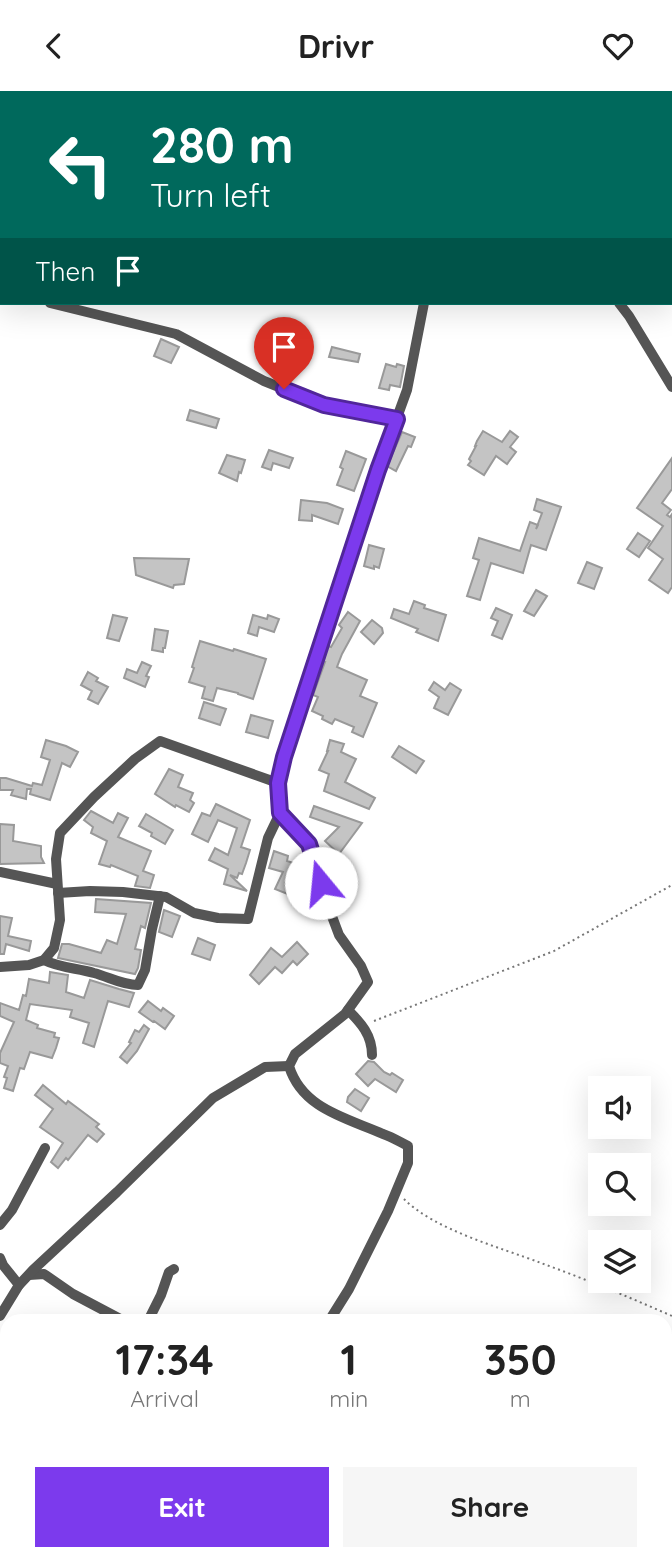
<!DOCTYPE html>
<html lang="en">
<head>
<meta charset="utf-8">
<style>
  :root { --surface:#fff; --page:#f6f6f6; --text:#222; --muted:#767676; --accent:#7c3aed }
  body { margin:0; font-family:Quicksand,sans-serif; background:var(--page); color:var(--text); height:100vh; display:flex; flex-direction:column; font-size:26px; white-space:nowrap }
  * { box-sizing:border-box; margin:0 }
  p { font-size:23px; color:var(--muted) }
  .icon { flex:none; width:38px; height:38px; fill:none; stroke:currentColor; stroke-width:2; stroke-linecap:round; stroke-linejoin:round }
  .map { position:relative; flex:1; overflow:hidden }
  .drawer { position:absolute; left:0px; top:1223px; width:672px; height:247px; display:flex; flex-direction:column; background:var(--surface); border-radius:21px 21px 0 0; box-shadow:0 7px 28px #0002 }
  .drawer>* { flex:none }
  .banner { position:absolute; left:0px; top:0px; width:672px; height:214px; box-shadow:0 7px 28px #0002; background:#00695c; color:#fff; overflow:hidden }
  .controls { position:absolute; left:588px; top:985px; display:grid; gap:14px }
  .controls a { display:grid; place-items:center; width:63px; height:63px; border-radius:0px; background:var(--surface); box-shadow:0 7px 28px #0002; font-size:35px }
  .pin { position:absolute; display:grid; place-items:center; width:60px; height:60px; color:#fff; margin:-72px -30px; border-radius:50% 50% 50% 0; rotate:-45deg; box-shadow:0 0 7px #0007 }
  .pin .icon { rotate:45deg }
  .me { position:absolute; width:77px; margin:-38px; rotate:343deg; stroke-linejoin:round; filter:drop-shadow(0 0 5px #0008) }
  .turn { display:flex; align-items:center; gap:24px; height:147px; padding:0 35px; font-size:32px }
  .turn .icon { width:91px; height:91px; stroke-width:2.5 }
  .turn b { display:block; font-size:49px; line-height:60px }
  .then { display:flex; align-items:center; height:66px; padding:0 35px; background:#0003; gap:14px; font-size:26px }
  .eta { display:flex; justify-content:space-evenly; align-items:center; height:119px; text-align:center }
  .eta b { font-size:42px; font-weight:800; line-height:49px }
  .button { display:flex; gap:14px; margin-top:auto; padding:14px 35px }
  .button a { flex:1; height:80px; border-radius:0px; background:var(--accent); color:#fff; font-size:28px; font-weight:800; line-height:80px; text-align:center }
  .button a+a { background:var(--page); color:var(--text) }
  header { display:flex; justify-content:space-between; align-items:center; height:91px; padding:0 35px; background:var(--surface); font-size:32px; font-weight:800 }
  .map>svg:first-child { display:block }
  .building { fill:#c4c4c4; stroke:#999; stroke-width:2 }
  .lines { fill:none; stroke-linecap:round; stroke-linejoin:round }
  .path { stroke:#777; stroke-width:2; stroke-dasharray:2 3.5; stroke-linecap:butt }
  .minor { stroke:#555; stroke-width:10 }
  .route-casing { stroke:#51269a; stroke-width:18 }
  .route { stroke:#7c3aed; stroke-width:12 }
</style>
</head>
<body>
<header><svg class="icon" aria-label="back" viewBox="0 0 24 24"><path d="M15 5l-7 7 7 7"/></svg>Drivr<svg class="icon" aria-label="heart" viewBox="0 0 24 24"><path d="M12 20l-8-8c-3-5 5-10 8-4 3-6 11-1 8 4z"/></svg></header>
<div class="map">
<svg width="672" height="1469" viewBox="0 0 672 1469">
  <rect width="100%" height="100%" fill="#fff"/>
  <g class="building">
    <polygon points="161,248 179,256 171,272 154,265"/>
    <polygon points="332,256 360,263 358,271 329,266"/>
    <polygon points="386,273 396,276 397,273 404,275 400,296 390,294 389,299 379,297"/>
    <polygon points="190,319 219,328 216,337 187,329"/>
    <polygon points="483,340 502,351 510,340 518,346 510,356 516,361 507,373 496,365 484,384 468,374 471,370 469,368 476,355 475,355 477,350"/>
    <polygon points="402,341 415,346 411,356 408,355 396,380 387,375"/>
    <polygon points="269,359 293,367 289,377 273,372 271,379 262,376"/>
    <polygon points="346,360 366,368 354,400 337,394 343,378 340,376"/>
    <polygon points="227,364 245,369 241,382 239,381 237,390 219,382"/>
    <polygon points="672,367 672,398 662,412 671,419 667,424 670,426 672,423 672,496 668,502 649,489 663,468 648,457 663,435 637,417"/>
    <polygon points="537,408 561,416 546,459 531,454 523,482 491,472 480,509 467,505 479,469 473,467 479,447 520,460 530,431 538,434 536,438 542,422 534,419"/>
    <polygon points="301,409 327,412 343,418 338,433 312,424 312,430 299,429"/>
    <polygon points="638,442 650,450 639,466 627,458"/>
    <polygon points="369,454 384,458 379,477 374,475 374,478 364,475"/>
    <polygon points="134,467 189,468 184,493 174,494 173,497 136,484"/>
    <polygon points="587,471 602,477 594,498 578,492"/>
    <polygon points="536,499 547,505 534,525 524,520"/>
    <polygon points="414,510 425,514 424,517 446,524 438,550 416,541 418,538 391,527 394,518 409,523"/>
    <polygon points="496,517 512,524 502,548 492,544 498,530 491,527"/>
    <polygon points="348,521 360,530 342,563 337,576 367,589 360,605 377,612 363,646 352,641 354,636 335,628 332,633 322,628 323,625 312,620 318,606 313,604 325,571 323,571 328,555 331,556 342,537 339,534"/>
    <polygon points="113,524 127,527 119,550 107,547"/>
    <polygon points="253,524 267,528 268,524 279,528 274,541 259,536 257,545 248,542"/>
    <polygon points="372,529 382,537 383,542 374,553 361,541"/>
    <polygon points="155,538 168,540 165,557 163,557 163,561 152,559"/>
    <polygon points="200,550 233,560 234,558 266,568 253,608 238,603 238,602 217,597 213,610 202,607 205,596 189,591 194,577 192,576"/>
    <polygon points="142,571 151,575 146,585 149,586 145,596 124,587 127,578 137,582"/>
    <polygon points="88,581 98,587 96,590 108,596 98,613 88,608 92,600 81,594"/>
    <polygon points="434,591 445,599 450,592 461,599 448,624 434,617 439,606 429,599"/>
    <polygon points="204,611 226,618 220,634 199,627"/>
    <polygon points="251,624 273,630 268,647 246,641"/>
    <polygon points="46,649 66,655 78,661 70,676 62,672 50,709 30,703 31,698 27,698 26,708 11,704 13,699 0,699 0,687 6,687 32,695 33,692 42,694 50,669 41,666"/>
    <polygon points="330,649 344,653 341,661 356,668 345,691 375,707 369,718 324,700 329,683 319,679 328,660 327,660"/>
    <polygon points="399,655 424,670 416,682 392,666"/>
    <polygon points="169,678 183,684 178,696 193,702 190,709 194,712 189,721 176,714 175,716 155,703"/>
    <polygon points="216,713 250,729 241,756 250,759 246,772 242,783 239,782 237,787 230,784 247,800 224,793 228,778 209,769 215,757 228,764 237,737 218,729 208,751 192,743 202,722 210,725"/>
    <polygon points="314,715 362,732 339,763 325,750 339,736 310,726"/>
    <polygon points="91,720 113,732 118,722 128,727 118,746 151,760 143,780 154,784 150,797 135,795 138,785 111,774 110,776 99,773 107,750 91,742 93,736 84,729"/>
    <polygon points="146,723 173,739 165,753 151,745 152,742 139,735"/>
    <polygon points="0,733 14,734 13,750 41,755 41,766 44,772 0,773"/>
    <polygon points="274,760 288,765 287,770 303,775 298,791 306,794 300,808 275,798 283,781 269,777"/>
    <polygon points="346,793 355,802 338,817 333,808"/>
    <polygon points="96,808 151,812 145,837 141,835 135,858 141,859 138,877 135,883 58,867 62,853 69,853 101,862 107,849 117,853 126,823 95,821"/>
    <polygon points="164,819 180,825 172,846 159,841"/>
    <polygon points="0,825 12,827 8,845 31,850 29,860 6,853 4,863 0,863"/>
    <polygon points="198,847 215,854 210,869 192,863"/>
    <polygon points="297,851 308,863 297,874 293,870 282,882 275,876 259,893 250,884 271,857 282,866"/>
    <polygon points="50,881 68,884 66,901 84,907 90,889 119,898 134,902 129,916 108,910 94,956 83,952 89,932 70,926 72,919 30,913 26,929 38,934 37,937 55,942 54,946 59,947 56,957 52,967 30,961 24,978 20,977 13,1000 4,997 7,987 4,986 8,975 0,972 0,962 14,931 0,925 0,912 19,919 23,904 26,905 29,888 49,892"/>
    <polygon points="148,910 161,920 163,917 174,925 165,938 154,930 153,931 139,921"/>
    <polygon points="144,934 149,938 137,960 127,972 120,966 131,952 129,951 135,939 139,941"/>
    <polygon points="368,970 374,971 384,981 390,984 392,982 403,989 396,1001 375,988 368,995 356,983"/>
    <polygon points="43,994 66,1013 68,1010 99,1033 96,1036 104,1043 97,1051 88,1044 68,1069 66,1067 58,1077 51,1071 63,1052 40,1036 53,1018 35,1004"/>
    <polygon points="355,998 369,1007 361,1020 347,1011 348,1006"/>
  </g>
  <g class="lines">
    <g class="path">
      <polyline points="374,930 554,860 672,794"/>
      <path d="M404,1108C435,1139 499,1156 541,1172C585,1188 629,1206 672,1225"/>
    </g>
    <g class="minor">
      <polyline points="124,0 128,2"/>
      <polyline points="470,2 471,0"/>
      <polyline points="50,212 176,243 264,290 324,314 397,328"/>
      <polyline points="619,212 629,225 672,296"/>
      <path d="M278,692L280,722L309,753L327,812L339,844L361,875L368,891L345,923L295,963L289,975C302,1018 347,1027 383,1043C392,1046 400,1051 408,1055V1072L388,1120L349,1198L329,1230"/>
      <polyline points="0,781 57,793"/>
      <polyline points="58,802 90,800 123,801 166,806 194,822 218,827 248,828 268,747 280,722"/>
      <path d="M44,869C60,877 77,877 94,882C109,886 122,894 138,894L145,879L152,838L160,805"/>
      <polyline points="0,876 29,874 44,869 54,857 60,829 56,768 60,742 94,706 135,668 160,650 278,692 284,666 378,379 407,299 424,212"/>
      <path d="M348,919C361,932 372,944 372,964"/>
      <polyline points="0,1134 12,1119 45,1057"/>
      <polyline points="0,1167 3,1174 19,1194"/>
      <polyline points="29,1184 44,1183 73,1203 124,1230"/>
      <polyline points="0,1225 19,1194 33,1179 117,1101 213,1007 265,976 289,975"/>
      <polyline points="148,1230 161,1204 169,1181 174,1178"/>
      <polyline points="299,1469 301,1463"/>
    </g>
  </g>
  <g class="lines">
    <g class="route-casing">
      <polyline id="route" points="284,298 324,314 397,328 378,379 284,666 278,692 280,722 309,753 321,792"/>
    </g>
    <use href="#route" class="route"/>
  </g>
</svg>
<div class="controls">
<a><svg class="icon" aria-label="sound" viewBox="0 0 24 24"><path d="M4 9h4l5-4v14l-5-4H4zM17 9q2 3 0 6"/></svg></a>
<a><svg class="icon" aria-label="search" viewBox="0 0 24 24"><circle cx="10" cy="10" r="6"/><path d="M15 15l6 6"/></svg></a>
<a><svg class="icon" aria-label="layers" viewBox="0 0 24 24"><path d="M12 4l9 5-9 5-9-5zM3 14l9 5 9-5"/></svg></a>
</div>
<div class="pin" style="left:284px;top:298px;background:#d93025"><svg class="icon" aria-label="arrive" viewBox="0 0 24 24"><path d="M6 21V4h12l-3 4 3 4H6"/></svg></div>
<svg class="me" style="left:321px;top:792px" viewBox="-20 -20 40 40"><circle r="19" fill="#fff"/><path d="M0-13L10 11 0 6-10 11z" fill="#7c3aed"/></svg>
<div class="banner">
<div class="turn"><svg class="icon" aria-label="left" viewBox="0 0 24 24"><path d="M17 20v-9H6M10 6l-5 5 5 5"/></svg><div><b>280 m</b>Turn left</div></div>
<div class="then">Then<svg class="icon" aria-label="arrive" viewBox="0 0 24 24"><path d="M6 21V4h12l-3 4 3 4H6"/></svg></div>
</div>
<section class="drawer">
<div class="eta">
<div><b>17:34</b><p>Arrival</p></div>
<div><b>1</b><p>min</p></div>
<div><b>350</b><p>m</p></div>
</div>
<div class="button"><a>Exit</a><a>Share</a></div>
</section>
</div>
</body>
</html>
